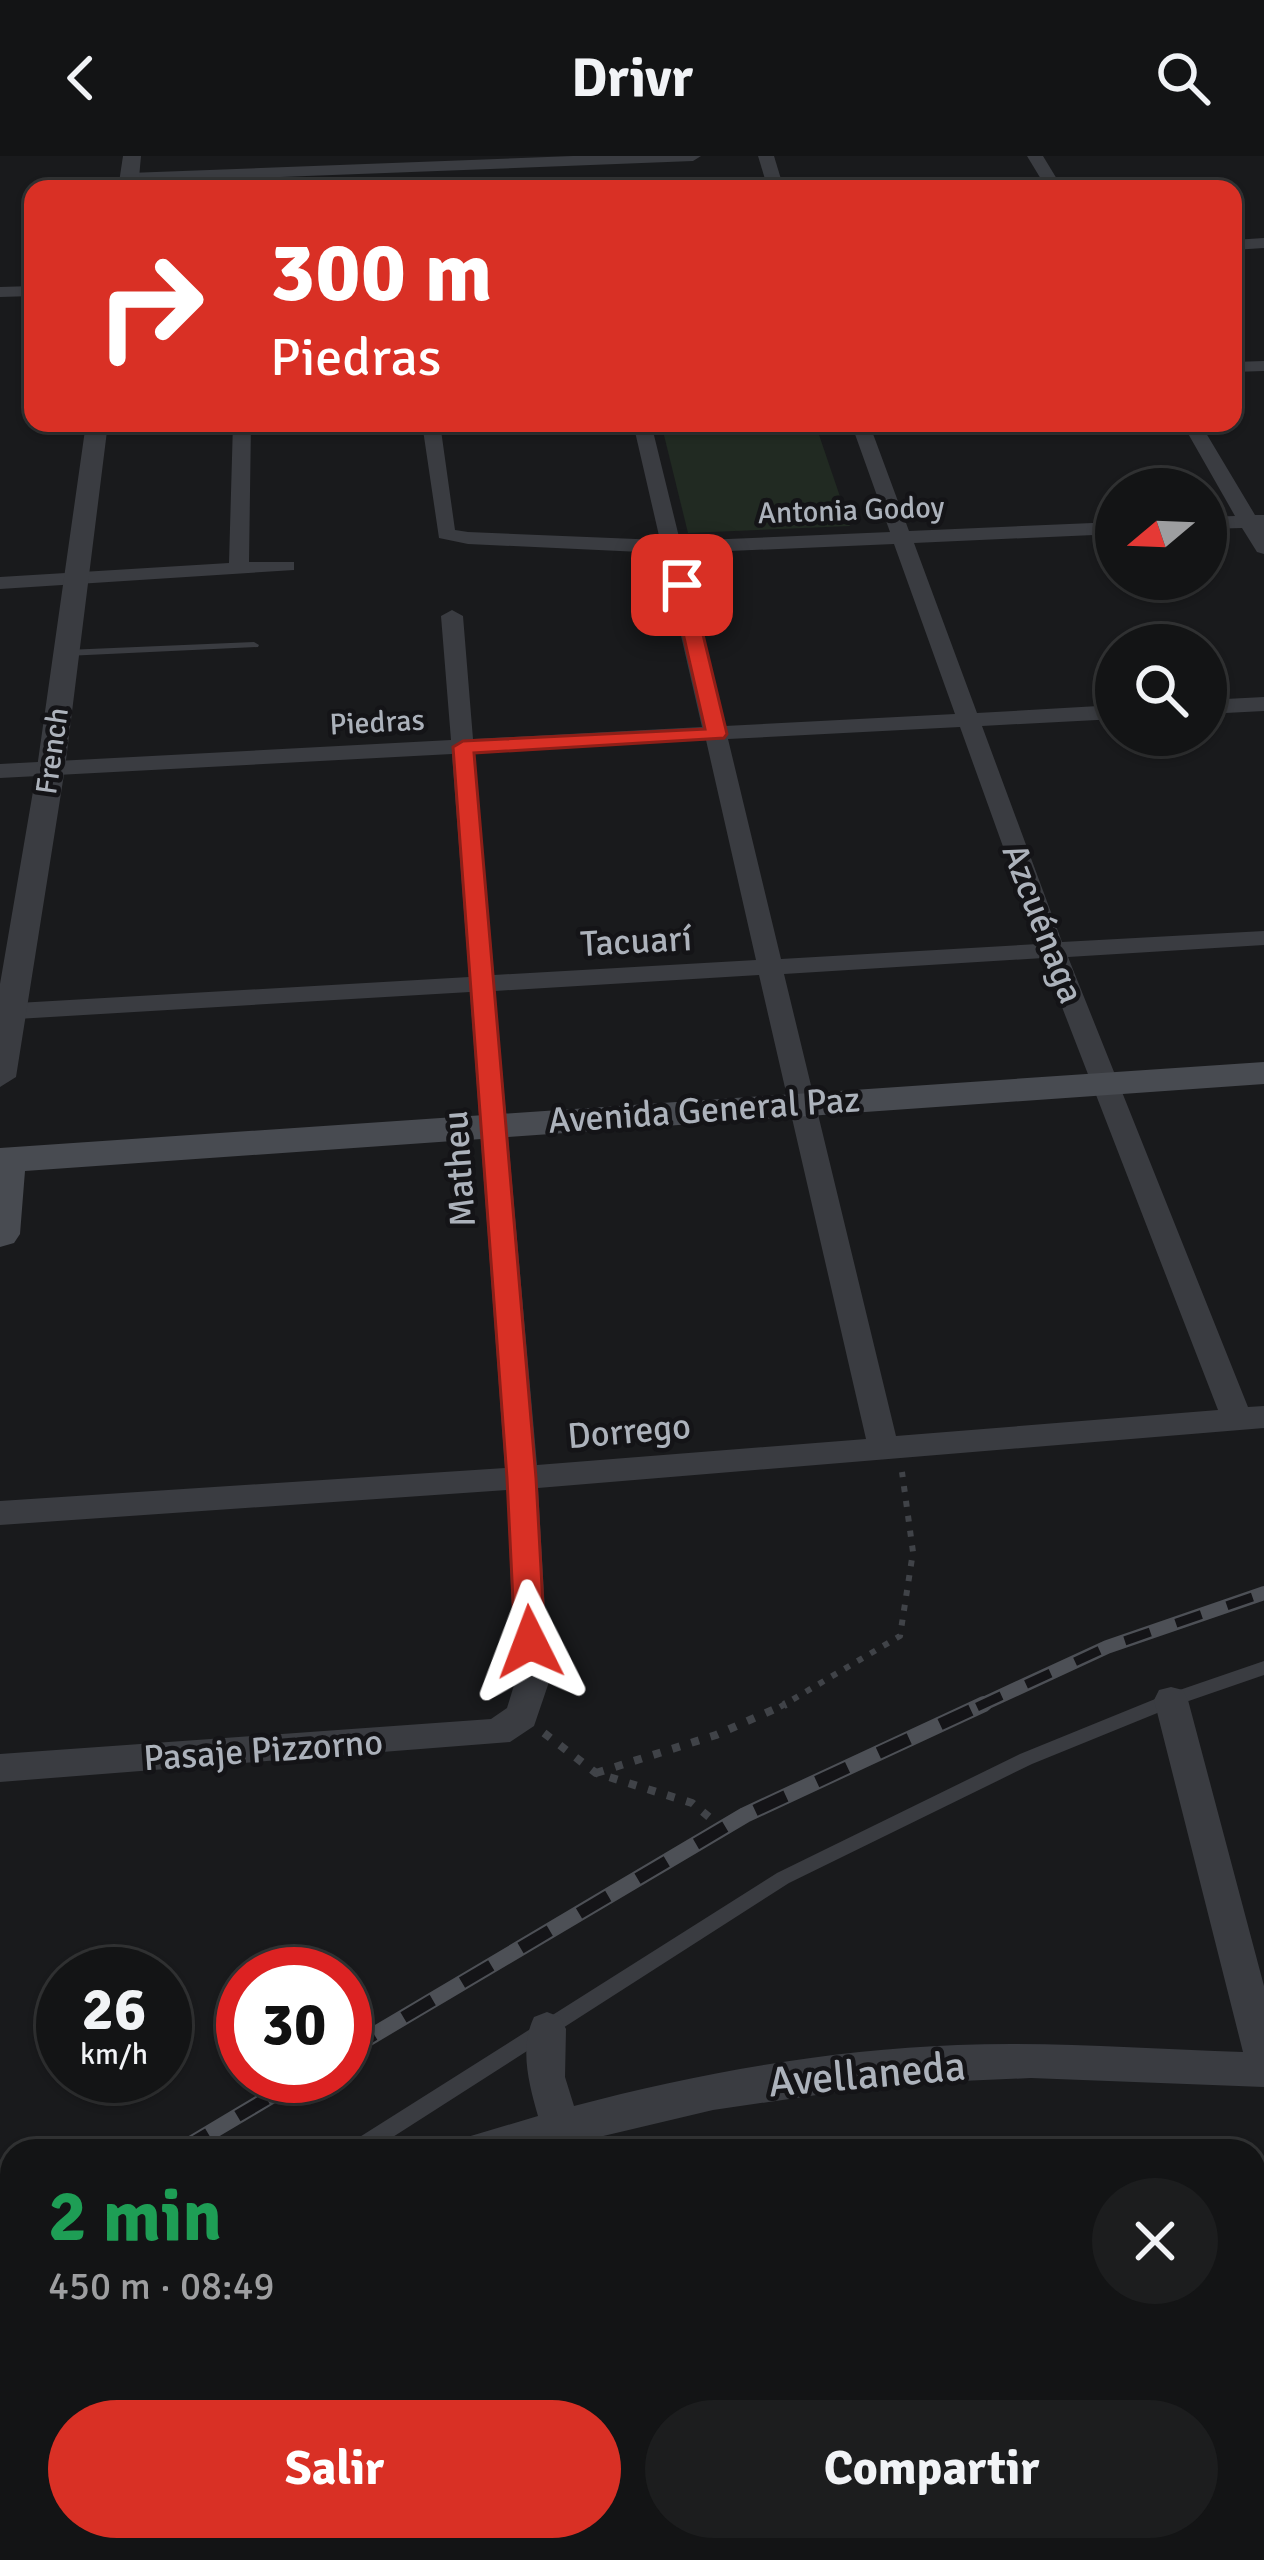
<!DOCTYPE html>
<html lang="es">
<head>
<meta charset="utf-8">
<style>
  :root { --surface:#131415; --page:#1c1d1e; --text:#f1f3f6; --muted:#9d9ea0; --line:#323334; --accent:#d93025 }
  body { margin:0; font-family:Signika,sans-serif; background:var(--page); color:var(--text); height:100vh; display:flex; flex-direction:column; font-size:45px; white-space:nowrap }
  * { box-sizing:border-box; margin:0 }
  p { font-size:39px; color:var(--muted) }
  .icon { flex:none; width:66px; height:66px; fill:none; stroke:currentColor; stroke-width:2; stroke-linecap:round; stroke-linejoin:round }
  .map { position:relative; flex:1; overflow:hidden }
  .details { position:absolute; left:0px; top:1983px; width:1266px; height:423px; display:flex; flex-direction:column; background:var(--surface); border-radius:36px 36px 0 0; box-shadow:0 3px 9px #0004,0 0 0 3px var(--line) }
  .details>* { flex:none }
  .guide { position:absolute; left:24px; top:24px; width:1218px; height:252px; border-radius:24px; box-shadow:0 3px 9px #0004,0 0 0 3px var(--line); background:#d93025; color:#fff; overflow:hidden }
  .needle { width:78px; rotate:251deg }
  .controls { position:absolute; left:1095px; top:312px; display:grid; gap:24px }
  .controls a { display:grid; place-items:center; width:132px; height:132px; border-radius:50%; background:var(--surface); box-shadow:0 3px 9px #0004,0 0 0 3px var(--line); font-size:60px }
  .speed { position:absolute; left:36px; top:1791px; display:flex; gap:24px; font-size:60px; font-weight:700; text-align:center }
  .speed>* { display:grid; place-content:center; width:156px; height:156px; border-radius:50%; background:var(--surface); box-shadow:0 3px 9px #0004,0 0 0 3px var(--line); line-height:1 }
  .speed small { font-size:30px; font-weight:400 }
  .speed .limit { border:18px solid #d22; background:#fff; color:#111 }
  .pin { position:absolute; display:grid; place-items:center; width:102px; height:102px; color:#fff; margin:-51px; border-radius:24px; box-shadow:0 6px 18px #0006 }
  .me { position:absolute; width:132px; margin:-66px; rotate:357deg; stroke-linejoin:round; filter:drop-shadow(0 0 9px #0008) }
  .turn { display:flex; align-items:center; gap:42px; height:252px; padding:0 48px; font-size:54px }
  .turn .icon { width:156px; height:156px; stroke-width:2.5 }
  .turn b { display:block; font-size:84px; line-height:102px }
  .round { display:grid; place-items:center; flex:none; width:126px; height:126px; border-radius:63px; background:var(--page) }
  .overview { display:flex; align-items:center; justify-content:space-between; height:204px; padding:0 48px }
  h1 { font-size:72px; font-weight:700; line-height:90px; color:#1e9e55 }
  .primary-button { display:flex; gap:24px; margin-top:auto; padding:24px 48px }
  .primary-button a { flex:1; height:138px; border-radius:72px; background:var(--accent); color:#fff; font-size:48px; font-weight:700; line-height:138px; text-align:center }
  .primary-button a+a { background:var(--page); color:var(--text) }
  header { display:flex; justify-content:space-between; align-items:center; height:156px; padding:0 48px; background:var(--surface); font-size:54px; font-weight:700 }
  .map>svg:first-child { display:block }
  .green { fill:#212a22 }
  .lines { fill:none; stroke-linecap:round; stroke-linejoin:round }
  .path-far1 { stroke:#404348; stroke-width:6; stroke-dasharray:6 9; stroke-linecap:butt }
  .path { stroke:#404348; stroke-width:8; stroke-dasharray:8 12; stroke-linecap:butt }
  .service { fill:#3a3c41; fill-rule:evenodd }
  .minor { fill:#3a3c41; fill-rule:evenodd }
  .tertiary { fill:#3a3c41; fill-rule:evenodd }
  .secondary { fill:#484b51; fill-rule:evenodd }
  .rail-far1-casing { stroke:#4d5056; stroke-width:14 }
  .rail-casing { stroke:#4d5056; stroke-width:16 }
  .rail-far1 { stroke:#141417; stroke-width:9; stroke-dasharray:27; stroke-linecap:butt }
  .rail { stroke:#141417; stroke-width:12; stroke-dasharray:34; stroke-linecap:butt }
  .route { fill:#d93025; stroke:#8d1f18; stroke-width:3 }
  .labels { text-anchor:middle; stroke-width:9; stroke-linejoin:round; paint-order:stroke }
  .far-street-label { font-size:30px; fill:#acb2bb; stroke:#141417 }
  .street-label { font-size:36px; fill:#acb2bb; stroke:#141417 }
  .near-street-label { font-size:42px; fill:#acb2bb; stroke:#141417 }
</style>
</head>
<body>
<header><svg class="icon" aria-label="back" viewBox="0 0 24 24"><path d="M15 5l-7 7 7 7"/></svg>Drivr<svg class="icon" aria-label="search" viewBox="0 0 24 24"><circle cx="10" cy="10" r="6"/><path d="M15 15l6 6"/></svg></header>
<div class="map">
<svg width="1264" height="2404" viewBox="0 0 1264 2404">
  <rect width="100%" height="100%" fill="#191a1c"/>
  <polygon class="green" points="661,267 815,267 850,370 688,377"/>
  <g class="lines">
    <polyline class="path-far1" points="780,1551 900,1480 913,1396 902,1316"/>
    <g class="path">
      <polyline points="544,1577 596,1617 692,1647 709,1661"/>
      <polyline points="596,1617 716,1579 786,1548"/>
    </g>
    <g class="service">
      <polygon points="254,486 259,489 258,491 66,500 61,497 66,494"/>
      <polygon points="1264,1505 1264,1519 1177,1549 1032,1608 789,1727 371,1995 344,1995 347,1989 777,1717 1020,1598 1165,1539"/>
      <polygon points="645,2394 667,2394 668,2404 646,2404"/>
    </g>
    <g class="minor">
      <polygon points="573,0 701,0 693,5 129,27 121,22 129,17"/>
      <polygon points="758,0 774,0 784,33 768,33"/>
      <polygon points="1027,0 1043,0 1063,33 1047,33"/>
      <polygon points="1264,82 1264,92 1233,94 1233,84"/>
      <polygon points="33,130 33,140 0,141 0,131"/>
      <polygon points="1264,205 1264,215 1233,216 1233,206"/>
      <polygon points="233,267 251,267 249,406 294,406 294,414 0,433 0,421 229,407"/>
      <path d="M422,267H440L455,374L468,376L660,384L633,267H651L680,385L890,376L851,267H869L909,375L1116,366V378L914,387L977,557L1116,549V563L982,570L1062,786L1264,775V789L1068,801L1248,1251L1264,1250V1272L538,1332L549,1526L534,1570L510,1586L0,1626V1598L491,1563L507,1552L515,1526L507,1334L0,1369V1345L505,1312L470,836L0,864V848L469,821L452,598L0,622V608L451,584L441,460L452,454L463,460L473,583L702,571L662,397L468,388L439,382ZM894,388L955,558L725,570L683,397ZM960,571L1038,788L781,803L728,583ZM706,584L756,804L494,819L474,597ZM1043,802L1218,1254L896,1280L784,818ZM759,819L866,1283L537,1309L495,835Z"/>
      <polygon points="1182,267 1200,267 1255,359 1264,359 1264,398 1257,396 1242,372 1206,373 1206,361 1235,360"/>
      <polygon points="1264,541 1264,555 1206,558 1206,544"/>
      <path d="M1171,1531L1183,1534L1188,1544L1264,1830V1931L1031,1922L892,1928L713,1954L540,1995H458L464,1982L538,1960C529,1928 519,1892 534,1861L547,1856L560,1861L566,1873L565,1921L574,1950C699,1917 828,1894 957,1889C1052,1885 1148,1893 1243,1896L1154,1544L1159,1534Z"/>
      <polygon points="12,2165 12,2207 0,2211 0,2170"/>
    </g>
    <g class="tertiary">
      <polygon points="123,0 141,0 138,33 118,33"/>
      <polygon points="86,267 108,267 65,612 16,921 0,931 0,828 37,612"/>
    </g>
    <polygon class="secondary" points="1264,906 1264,928 25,1015 20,1078 14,1087 0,1091 0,992"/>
    <g class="rail-far1-casing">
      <polyline id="rail-far1" points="977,1551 1107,1491 1264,1437"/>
    </g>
    <g class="rail-casing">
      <g id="rail">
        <polyline points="345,1896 745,1659 984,1548"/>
        <polyline points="179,1995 305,1920"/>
        <polyline points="0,2102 12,2094"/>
      </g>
    </g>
    <use href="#rail-far1" class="rail-far1"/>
    <use href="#rail" class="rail"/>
  </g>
  <polygon class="route" points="682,423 691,429 727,578 724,582 474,597 536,1322 545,1486 541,1494 519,1494 515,1486 507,1322 453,591 463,585 705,573 672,429"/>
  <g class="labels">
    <g class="far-street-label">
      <text transform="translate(851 354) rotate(-2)" y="10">Antonia Godoy</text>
      <text transform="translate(377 566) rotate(-3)" y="10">Piedras</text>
      <text transform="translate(52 595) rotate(-82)" y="10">French</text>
    </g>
    <g class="street-label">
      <text transform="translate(1044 767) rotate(69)" y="13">Azcuénaga</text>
      <text transform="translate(636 784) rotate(-3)" y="13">Tacuarí</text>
      <text transform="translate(704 953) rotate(-4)" y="13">Avenida General Paz</text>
      <text transform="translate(458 1013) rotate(-94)" y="13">Matheu</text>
      <text transform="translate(629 1274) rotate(-5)" y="13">Dorrego</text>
      <text transform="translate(263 1593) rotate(-4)" y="13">Pasaje Pizzorno</text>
    </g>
    <g class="near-street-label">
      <text transform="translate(867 1917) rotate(-5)" y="15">Avellaneda</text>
    </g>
  </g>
</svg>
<div class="controls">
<a><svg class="needle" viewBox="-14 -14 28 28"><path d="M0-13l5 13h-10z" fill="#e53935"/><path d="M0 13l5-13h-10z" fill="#9d9ea0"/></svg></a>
<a><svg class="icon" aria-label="search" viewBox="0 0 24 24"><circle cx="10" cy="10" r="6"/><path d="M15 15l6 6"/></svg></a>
</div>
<div class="speed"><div>26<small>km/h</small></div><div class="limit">30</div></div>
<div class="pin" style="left:682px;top:429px;background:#d93025"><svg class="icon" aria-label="arrive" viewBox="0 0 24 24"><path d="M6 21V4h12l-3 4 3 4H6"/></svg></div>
<svg class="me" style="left:530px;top:1486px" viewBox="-20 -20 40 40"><path d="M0-17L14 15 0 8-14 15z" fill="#d93025" stroke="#fff" stroke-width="4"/></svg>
<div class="guide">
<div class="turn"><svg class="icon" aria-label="right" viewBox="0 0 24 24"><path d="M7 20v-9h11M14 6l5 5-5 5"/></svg><div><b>300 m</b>Piedras</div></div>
</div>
<section class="details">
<div class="overview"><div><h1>2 min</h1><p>450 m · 08:49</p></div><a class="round"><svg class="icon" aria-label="close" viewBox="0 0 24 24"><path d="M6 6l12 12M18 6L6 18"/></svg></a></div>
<div class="primary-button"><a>Salir</a><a>Compartir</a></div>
</section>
</div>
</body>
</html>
